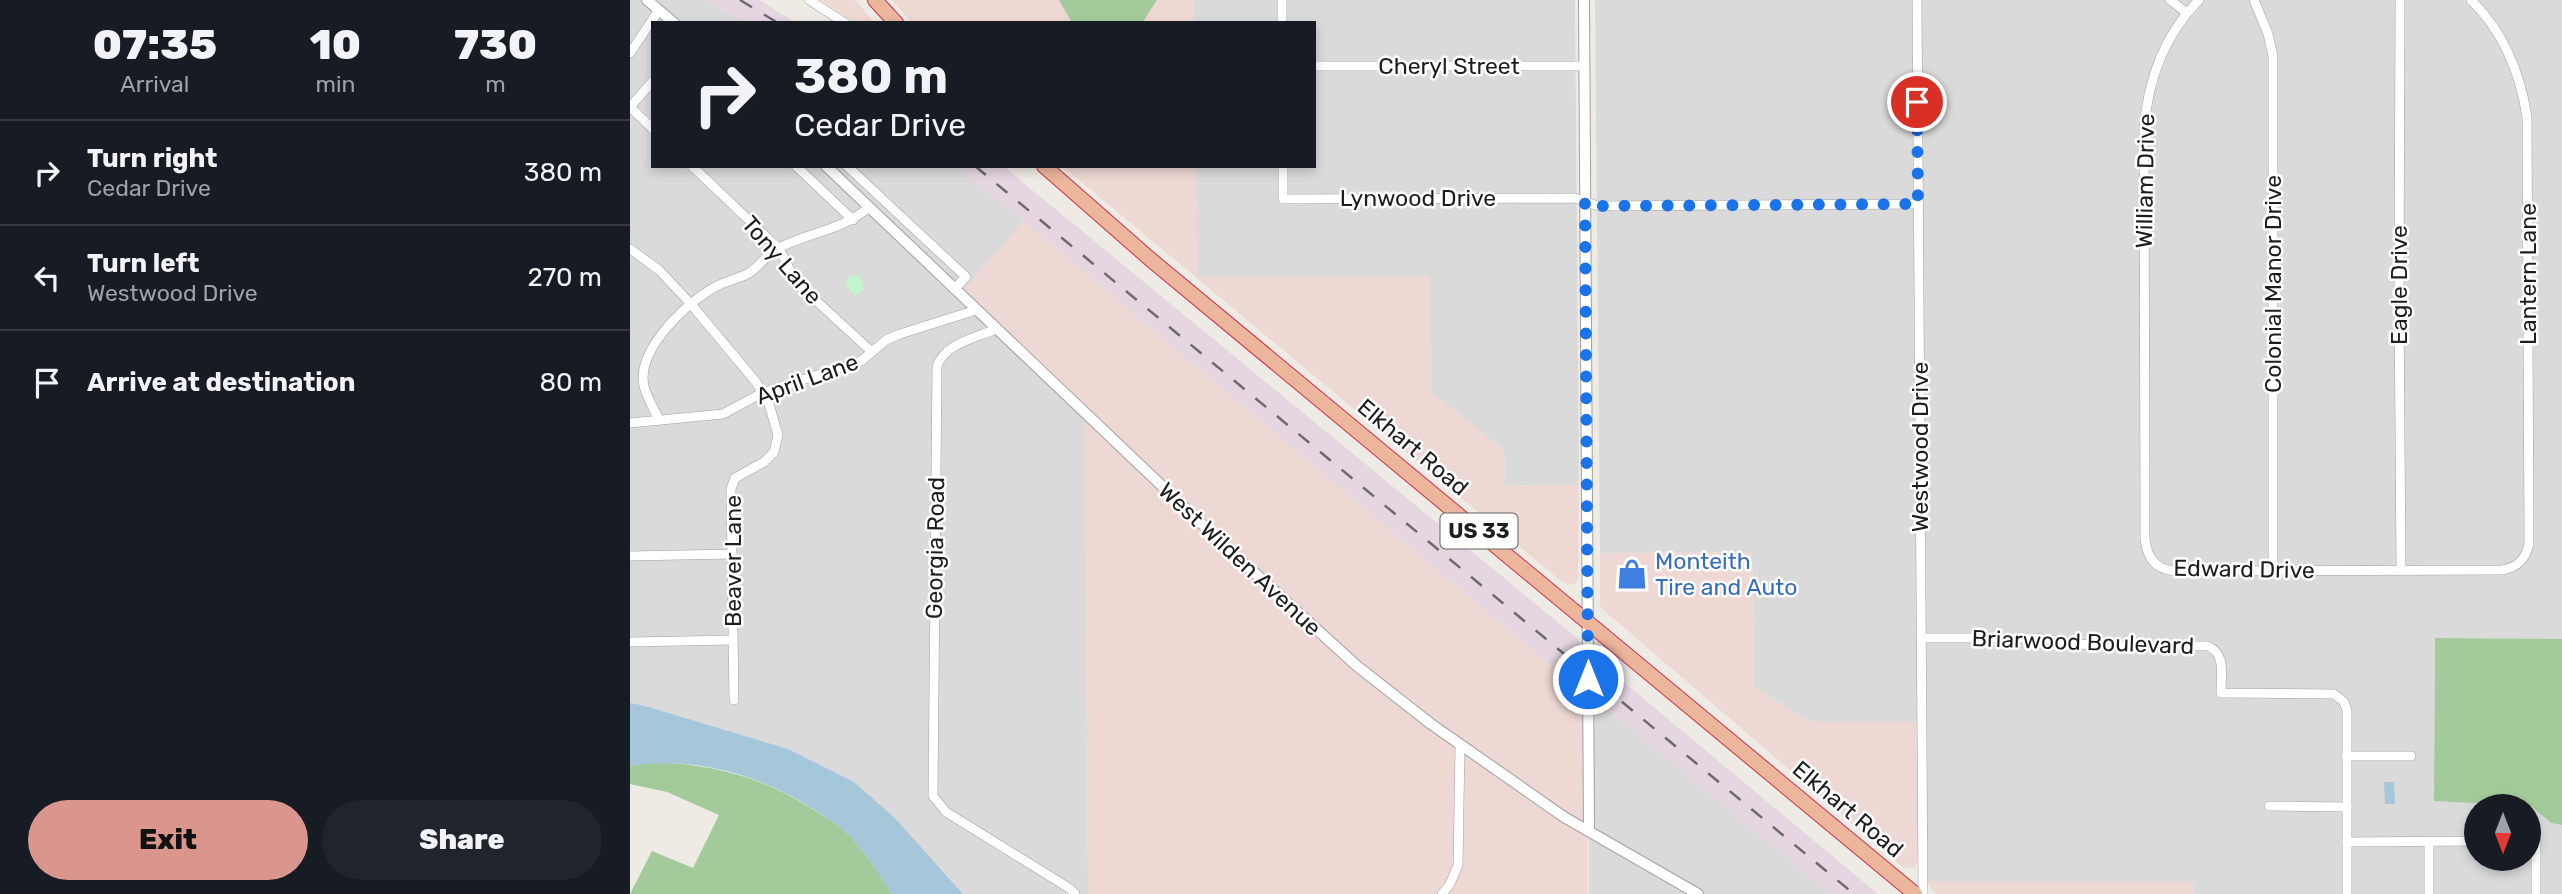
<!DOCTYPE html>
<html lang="en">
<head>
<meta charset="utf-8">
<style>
  :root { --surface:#171b24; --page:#20242c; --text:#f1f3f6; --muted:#9ea1a6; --line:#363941; --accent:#da958d }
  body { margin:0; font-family:Rubik,sans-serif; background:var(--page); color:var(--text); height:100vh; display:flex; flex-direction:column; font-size:26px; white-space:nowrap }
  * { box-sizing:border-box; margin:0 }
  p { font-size:23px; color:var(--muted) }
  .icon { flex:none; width:38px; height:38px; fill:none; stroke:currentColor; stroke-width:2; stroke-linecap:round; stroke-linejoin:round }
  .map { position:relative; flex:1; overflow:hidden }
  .panel { display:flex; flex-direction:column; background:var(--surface); width:630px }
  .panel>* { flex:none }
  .banner { position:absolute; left:21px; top:21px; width:665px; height:147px; border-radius:0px; box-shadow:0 4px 10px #0003; background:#171b24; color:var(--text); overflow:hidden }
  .needle { width:46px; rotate:180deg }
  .tools { position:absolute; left:1834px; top:794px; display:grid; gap:14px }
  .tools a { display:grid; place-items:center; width:77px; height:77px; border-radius:50%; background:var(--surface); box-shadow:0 4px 10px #0003; font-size:35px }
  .pin { position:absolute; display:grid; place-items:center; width:60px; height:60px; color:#fff; margin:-30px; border:4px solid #fff; border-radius:50%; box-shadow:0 2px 7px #0007 }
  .me { position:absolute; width:77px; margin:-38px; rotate:0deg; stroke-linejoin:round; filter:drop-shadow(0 0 5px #0008) }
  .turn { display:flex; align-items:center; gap:24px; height:147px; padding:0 28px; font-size:32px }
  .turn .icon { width:91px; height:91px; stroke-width:2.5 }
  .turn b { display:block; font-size:49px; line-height:60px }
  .eta { display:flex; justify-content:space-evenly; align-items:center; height:119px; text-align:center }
  .eta b { font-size:42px; font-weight:800; line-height:49px }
  .action { display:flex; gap:14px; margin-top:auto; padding:14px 28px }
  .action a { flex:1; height:80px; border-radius:42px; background:var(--accent); color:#111; font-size:28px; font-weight:800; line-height:80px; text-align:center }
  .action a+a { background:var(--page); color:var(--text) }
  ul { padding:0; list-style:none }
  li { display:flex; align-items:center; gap:21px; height:105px; padding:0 28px; border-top:2px solid var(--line) }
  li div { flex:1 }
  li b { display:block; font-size:26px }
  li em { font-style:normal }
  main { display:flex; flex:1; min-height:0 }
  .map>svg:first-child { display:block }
  .residential { fill:#dbdada; fill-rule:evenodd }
  .commercial { fill:#eed8d4 }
  .industrial { fill:#e6d6e1 }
  .forest { fill:#a3ca9b }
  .park { fill:#c3f5cd }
  .water { fill:#a6c7d9 }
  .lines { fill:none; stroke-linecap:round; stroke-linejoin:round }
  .minor-casing { stroke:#a1a1a1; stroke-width:10 }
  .tertiary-casing { stroke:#a1a1a1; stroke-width:12 }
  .trunk-casing { stroke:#cd2f52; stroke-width:16 }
  .minor { stroke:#fff; stroke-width:9 }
  .tertiary { stroke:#fff; stroke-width:10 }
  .trunk { stroke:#ebb69b; stroke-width:14 }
  .rail { stroke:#6b6b6b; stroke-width:2.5; stroke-dasharray:14 14; stroke-linecap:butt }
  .route { stroke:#1a73e8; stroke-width:12; stroke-dasharray:0 21.6 }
  .labels { text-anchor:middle; stroke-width:5; stroke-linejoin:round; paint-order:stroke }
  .shield { fill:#fff; stroke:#616161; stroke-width:2 }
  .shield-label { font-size:21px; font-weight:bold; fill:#1d1d1d }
  .street-label { font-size:23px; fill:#1d1d1d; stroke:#fff }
  .shop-label { font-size:23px; fill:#366cbe; stroke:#fff; text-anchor:start }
</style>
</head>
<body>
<main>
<section class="panel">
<div class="eta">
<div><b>07:35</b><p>Arrival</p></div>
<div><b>10</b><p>min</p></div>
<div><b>730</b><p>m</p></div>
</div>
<ul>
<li><svg class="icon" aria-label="right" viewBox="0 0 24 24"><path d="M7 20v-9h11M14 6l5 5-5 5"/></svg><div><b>Turn right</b><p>Cedar Drive</p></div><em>380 m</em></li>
<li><svg class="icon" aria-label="left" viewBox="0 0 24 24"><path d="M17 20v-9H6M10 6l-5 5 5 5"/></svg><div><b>Turn left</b><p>Westwood Drive</p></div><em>270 m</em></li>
<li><svg class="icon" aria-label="arrive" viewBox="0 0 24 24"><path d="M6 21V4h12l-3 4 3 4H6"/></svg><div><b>Arrive at destination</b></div><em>80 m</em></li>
</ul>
<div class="action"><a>Exit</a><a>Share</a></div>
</section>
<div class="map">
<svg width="1932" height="894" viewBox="0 0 1932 894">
  <rect width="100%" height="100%" fill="#eeebe4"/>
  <g class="residential">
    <polygon points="0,0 17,0 44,23 23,23 23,166 196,166 455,413 458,894 333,894 265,818 224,782 106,734 12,705 0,703"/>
    <polygon points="26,0 78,0 116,23 52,23"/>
    <polygon points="564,0 945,0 949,485 875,486 874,450 801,392 799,276 567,276 566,166 684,166 684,23 564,23"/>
    <path d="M965,0H1932V639L1805,638L1804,800L1901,806L1921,823L1932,825V894H1564L1563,882H1298L1288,722H1181L1124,687L1122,552L970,553ZM1846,807H1899V859H1846Z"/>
    <polygon points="202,166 325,166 394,221 334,290"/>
    <polygon points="966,700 1201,894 959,894 959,833"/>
  </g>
  <g class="commercial">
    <polygon points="190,0 225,0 245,23 225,23"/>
    <polygon points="262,0 564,0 564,23 282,23"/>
    <polygon points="432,166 566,166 568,276 799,276 801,392 874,450 875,486 949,485 948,580 944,584 937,584 931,581"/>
    <polygon points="394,221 951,691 958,831 958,894 458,894 455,413 334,290"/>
    <polygon points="1122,552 1124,687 1181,722 1288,722 1289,858 1284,867 1274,868 970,607 970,553"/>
    <polygon points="1298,882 1564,882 1564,894 1306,894 1301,889"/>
  </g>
  <g class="industrial">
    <polygon points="78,0 129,0 166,23 116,23"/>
    <polygon points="325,166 373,166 947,638 951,645 951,691 394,221"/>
    <polygon points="973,665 1248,894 1201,894 966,700 968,667"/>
  </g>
  <g class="forest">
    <polygon points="429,0 527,0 512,23 442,23"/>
    <polygon points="1805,638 1932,639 1932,825 1921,823 1901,806 1804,801"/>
    <path d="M26,762C87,765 136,778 187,812C196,818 207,823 214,830C233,849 248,871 262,894H0L22,851L63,868L89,815L37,792L0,784V766Z"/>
  </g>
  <polygon class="park" points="228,274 234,288 225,296 216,285 217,278"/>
  <g class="water">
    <path d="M0,703L12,705L158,749L224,782L265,818L333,894H262C247,871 233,849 214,830C205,822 193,816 183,809C129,774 64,756 0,766Z"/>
    <polygon points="1754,782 1764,782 1765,804 1755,804"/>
  </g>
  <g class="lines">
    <g class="minor-casing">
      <g id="minor">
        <polyline points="179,0 215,23"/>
        <polyline points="652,0 652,23"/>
        <polyline points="1287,0 1293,894"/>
        <polyline points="1540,0 1557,13"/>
        <path d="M1569,0C1534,35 1518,80 1514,129L1515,540C1518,558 1524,568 1543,571L1872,570C1888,567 1895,560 1899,544L1897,117C1890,72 1874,32 1841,0"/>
        <polyline points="1624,0 1638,34 1643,56 1643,571"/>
        <polyline points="1770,0 1769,300 1771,570"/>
        <polyline points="0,53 29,10"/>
        <polyline points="684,66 954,66"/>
        <polyline points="0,107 23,81"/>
        <polyline points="0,107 23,129"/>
        <path d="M62,166L148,248C157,259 158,273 168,284L242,352"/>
        <polyline points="166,166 223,220"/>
        <polyline points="217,166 336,277 324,289"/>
        <polyline points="653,166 653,199 945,198 968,206 1288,204"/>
        <polyline points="0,249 29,270 60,303 126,382 139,404 148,435 144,452 134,462 105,478 101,489 104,700"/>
        <path d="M366,329C345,338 316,343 307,366L303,796L316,812L439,888L445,894"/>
        <path d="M29,420C24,409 17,398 14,386C6,350 56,303 85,287C96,281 108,279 119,273C130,266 137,254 147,249C178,232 212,231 239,207"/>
        <polyline points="0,423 93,414 132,393 231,361 256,340 270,334 346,310"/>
        <polyline points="0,556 102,554"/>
        <path d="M1291,638H1404L1467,646H1578C1596,654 1591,675 1591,693L1704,694L1714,702L1717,710V894"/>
        <polyline points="0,642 103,640"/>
        <polyline points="1716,756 1781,756"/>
        <polyline points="1639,806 1717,807"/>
        <polyline points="1899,841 1906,841 1906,894"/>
        <polyline points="1717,842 1846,841"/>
        <polyline points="812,894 820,884 828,865 830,746"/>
        <polyline points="1799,894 1799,841"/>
      </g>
    </g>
    <g class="tertiary-casing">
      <g id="tertiary">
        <polyline points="17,0 44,23"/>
        <polyline points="954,0 959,831"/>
        <polyline points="196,166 595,546 727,666 801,724 934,817 1068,894"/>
      </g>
    </g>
    <g class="trunk-casing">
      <g id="trunk">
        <polyline points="245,0 266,23"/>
        <polyline points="414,166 520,259 1285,894"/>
      </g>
    </g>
    <use href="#minor" class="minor"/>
    <use href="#tertiary" class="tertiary"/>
    <use href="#trunk" class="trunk"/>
    <g class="rail">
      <polyline points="110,0 148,23"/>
      <polyline points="345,166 1224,894"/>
    </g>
  </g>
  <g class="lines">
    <polyline class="route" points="958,679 955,201 968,206 1288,204 1287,102"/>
  </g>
  <defs>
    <g id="shop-bare" transform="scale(2.415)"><path d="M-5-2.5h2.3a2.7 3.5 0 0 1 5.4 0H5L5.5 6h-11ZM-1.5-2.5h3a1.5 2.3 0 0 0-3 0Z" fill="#3f7fe0" stroke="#fff" stroke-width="2.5" paint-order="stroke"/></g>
  </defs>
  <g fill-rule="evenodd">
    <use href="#shop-bare" x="1002" y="574"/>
  </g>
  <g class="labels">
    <rect class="shield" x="810.5" y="513.5" width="77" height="35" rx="5"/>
    <g class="shield-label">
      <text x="849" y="538">US 33</text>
    </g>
    <g class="street-label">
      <text x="819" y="74">Cheryl Street</text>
      <text transform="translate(1515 181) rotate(-89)" y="8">William Drive</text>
      <text x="788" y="206">Lynwood Drive</text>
      <text transform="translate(152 260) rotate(49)" y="8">Tony Lane</text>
      <text transform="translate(1898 274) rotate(-90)" y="8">Lantern Lane</text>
      <text transform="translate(1643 284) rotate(-90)" y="8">Colonial Manor Drive</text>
      <text transform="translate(1769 285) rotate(-90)" y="8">Eagle Drive</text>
      <text transform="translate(177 379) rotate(-20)" y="8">April Lane</text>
      <text transform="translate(783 447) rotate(40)" y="8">Elkhart Road</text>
      <text transform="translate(1290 447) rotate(-90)" y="8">Westwood Drive</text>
      <text transform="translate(305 548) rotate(-89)" y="8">Georgia Road</text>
      <text transform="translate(610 559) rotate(43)" y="8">West Wilden Avenue</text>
      <text transform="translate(103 561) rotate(-90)" y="8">Beaver Lane</text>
      <text transform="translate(1614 569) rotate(1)" y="8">Edward Drive</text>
      <text transform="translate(1453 642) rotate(2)" y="8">Briarwood Boulevard</text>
      <text transform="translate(1218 809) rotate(40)" y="8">Elkhart Road</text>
    </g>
    <g class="shop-label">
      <text x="1025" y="569">Monteith<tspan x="1025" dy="26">Tire and Auto</tspan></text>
    </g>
  </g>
</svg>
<div class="tools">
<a><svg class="needle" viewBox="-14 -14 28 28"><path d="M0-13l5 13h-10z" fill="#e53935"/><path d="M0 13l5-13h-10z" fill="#9ea1a6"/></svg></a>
</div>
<div class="pin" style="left:1287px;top:102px;background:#d93025"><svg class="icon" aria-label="arrive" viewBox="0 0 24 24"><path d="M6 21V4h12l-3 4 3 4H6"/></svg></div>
<svg class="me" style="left:958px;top:679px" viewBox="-20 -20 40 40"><circle r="17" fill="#1a73e8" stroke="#fff" stroke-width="3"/><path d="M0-11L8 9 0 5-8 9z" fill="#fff"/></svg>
<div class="banner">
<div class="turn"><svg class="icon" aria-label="right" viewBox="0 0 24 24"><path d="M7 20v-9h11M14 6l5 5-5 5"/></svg><div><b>380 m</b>Cedar Drive</div></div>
</div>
</div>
</main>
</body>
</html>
